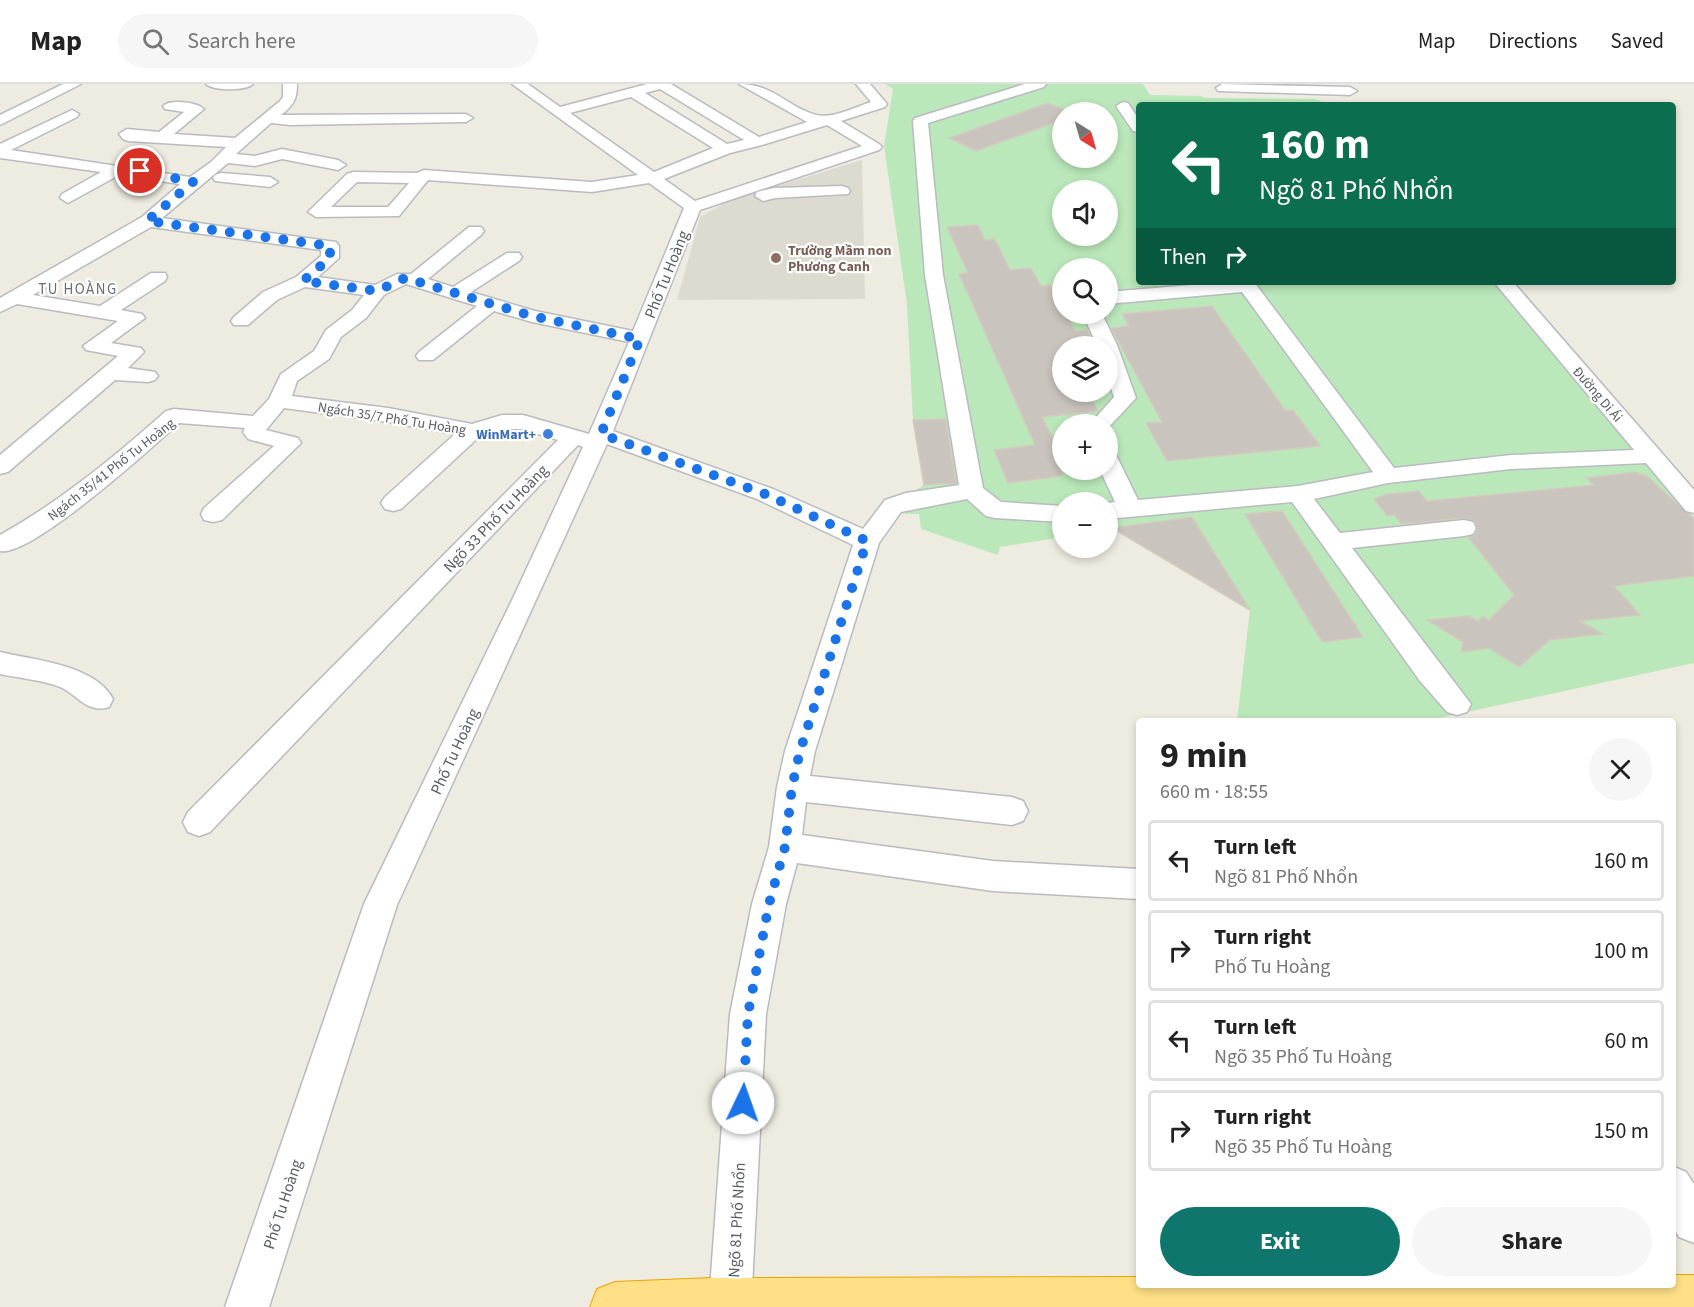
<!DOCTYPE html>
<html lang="en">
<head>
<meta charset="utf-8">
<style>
  :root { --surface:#fff; --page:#f6f6f6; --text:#222; --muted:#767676; --line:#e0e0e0; --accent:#0f766e }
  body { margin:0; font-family:"Source Sans 3",sans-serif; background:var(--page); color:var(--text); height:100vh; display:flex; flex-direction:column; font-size:22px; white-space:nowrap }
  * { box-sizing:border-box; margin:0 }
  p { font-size:20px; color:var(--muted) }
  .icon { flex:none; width:33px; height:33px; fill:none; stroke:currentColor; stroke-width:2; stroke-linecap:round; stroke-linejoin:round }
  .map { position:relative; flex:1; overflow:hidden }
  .drawer { position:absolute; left:1136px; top:634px; width:540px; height:570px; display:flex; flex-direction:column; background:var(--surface); border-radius:6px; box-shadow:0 3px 9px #0003 }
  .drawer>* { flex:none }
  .guide { position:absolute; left:1136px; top:18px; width:540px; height:183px; border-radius:6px; box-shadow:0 3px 9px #0003; background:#0b6e4f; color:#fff; overflow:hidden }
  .needle { width:39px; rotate:143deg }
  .tools { position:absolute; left:1052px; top:18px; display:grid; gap:12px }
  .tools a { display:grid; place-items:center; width:66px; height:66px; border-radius:50%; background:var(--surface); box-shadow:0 3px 9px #0003; font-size:30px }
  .pin { position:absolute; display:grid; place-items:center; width:51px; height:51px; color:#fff; margin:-26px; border:3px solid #fff; border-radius:50%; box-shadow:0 2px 6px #0007 }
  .me { position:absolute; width:66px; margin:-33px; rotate:3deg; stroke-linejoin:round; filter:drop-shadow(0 0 4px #0008) }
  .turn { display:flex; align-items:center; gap:21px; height:126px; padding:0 24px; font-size:27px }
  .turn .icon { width:78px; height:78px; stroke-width:2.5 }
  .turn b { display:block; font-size:42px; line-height:51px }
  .then { display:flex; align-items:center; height:57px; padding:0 24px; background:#0003; gap:12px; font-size:22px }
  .round { display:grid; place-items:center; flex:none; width:63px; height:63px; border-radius:32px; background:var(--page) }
  .summary { display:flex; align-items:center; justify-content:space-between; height:102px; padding:0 24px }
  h1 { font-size:36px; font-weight:700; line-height:45px }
  .cta { display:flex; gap:12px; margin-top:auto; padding:12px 24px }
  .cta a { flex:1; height:69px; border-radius:36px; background:var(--accent); color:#fff; font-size:24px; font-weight:700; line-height:69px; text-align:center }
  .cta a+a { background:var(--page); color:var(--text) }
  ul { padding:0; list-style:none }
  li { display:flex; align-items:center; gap:18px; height:81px; margin:0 12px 9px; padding:0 12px; border:3px solid var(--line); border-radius:6px }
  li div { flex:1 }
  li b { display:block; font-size:22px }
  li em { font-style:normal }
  header { display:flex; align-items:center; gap:36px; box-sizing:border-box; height:84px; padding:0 30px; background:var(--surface); border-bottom:2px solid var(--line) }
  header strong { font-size:28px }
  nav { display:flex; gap:33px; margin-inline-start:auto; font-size:21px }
  .search { width:420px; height:54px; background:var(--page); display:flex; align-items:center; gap:15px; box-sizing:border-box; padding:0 21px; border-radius:33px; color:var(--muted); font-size:22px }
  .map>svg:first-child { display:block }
  .education { fill:#dddacf }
  .green { fill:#bae8ba; fill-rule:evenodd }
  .building { fill:#c9c4bd; stroke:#d3ccbe; stroke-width:1.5 }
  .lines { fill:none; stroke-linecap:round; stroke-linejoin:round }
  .minor-casing { stroke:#b9bbc1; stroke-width:3 }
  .highway-casing { stroke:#eea400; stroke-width:2 }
  .minor { fill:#fff; fill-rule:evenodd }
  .highway { fill:#ffe086; fill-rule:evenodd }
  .route { stroke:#1a73e8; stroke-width:10; stroke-dasharray:0 18 }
  .education-dot { fill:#8d6e63; stroke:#fff; stroke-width:2 }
  .shop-dot { fill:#3f7fe0; stroke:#fff; stroke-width:2 }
  .labels { text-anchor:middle; stroke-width:4.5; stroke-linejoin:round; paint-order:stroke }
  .far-education-label { font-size:14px; font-weight:bold; fill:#785e54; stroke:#fff; text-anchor:start }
  .far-street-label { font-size:14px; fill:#595d63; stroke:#fff }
  .far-shop-label { font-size:14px; font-weight:bold; fill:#366cbe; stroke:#fff; text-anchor:end }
  .far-neighbourhood-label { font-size:15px; letter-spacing:1.5px; fill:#6a6f75; stroke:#fff }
  .street-label { font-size:16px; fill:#595d63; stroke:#fff }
</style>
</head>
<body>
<header>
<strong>Map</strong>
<div class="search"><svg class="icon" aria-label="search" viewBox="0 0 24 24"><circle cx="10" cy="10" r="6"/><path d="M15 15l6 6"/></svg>Search here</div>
<nav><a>Map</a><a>Directions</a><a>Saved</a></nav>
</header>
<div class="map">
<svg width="1694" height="1223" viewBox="0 0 1694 1223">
  <rect width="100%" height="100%" fill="#eeebe0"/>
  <polygon class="education" points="862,76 865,215 677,216 700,133 728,117"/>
  <path class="green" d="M885,0H1143L1150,11L1200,12L1206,14L1315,15L1332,21H1138V198H1497L1694,433V579L1425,637H1237L1250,526L1112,444L1107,445V418H1062V453L1000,463L998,471L921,445L919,430H905L906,412L924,401L913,336L907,220L884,62L893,5ZM1062,28H1107V74H1062ZM1062,106H1107V152H1062ZM1062,184H1107V230H1062ZM1062,262H1107V308H1062ZM1062,340H1107V386H1062Z"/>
  <g class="building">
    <polygon points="1048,19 1069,28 1062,28 1062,36 976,67 949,54"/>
    <polygon points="978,141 985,156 995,155 1010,186 1031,184 1041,202 1050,201 1062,222 1062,230 1066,230 1075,247 1087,246 1095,262 1062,262 1062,308 1088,308 1098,327 1042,333 1062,372 1062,392 1008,399 994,366 1035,361 959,190 968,189 947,143"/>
    <polygon points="1212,222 1285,326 1293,326 1320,362 1167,377 1146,339 1162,338 1111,244 1129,242 1122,230"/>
    <polygon points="946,335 956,399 924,401 913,336"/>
    <polygon points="1635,388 1647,392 1694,435 1694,492 1614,502 1640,531 1580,537 1603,550 1550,556 1519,583 1489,564 1461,568 1463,558 1427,536 1469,532 1478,537 1483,532 1489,536 1514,511 1468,453 1475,451 1478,445 1475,437 1464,434 1401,440 1395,431 1387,432 1374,415 1387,410 1419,407 1427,417 1594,401 1586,394"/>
    <polygon points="1282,427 1363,553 1322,558 1245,430"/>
    <polygon points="1192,433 1250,526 1112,444"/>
  </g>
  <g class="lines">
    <g class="minor-casing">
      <g id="minor">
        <polygon points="63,0 81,0 0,41 0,31"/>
        <path d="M206,0H253C245,7 214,7 206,0Z"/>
        <path d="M283,0H297C297,16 293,22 281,31L466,30L473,34L466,38L291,41L271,39L236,70L255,72L282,65L338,76L346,81L338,86L282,75L255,82L228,79L162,134L336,158L339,162V174L318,193L375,201L397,190H411L469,143H481L484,147L481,151L428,195L453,203L507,169H519L522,173L519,177L471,208L535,227L633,247L684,124L649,99L592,108L428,96L399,132L316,133L308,128L347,90L353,88L417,89L424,86L592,98L638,91L512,0H528L560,23L647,0H671L759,53L807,38L739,0C774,0 787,23 816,31C833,35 855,23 871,18L856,0H870L887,20L885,23L841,37L879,60L882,63L879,66L700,126L613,347L773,405L863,445L885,416L906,409L959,401L925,191L913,37L915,34L1025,0H1046L1044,3L928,39L943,191L983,404L1001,418L1062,422V438L995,434L986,432L967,415L901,428L879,459L815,667L810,692L1012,713L1023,717L1028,727L1023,737L1012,741L806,718L802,751L993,777L1138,785V815L993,807L797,779L786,820L766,930L751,1223H711L709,1219L730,930L752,820L769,763L777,703L785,667L853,461L757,415L607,360L397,821L269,1223H225L364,820L514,512L583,363L578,361L210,748L199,752L188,748L183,738L188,728L558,356L522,345H506L479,353L401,425L393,427L385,425L381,419L385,413L455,350L388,338L284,324L266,346L298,354L301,359L222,436L213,438L204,436L201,430L204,424L274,362L248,355L243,348L245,344L179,339C153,363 30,474 0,467V451C61,417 114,373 166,327L174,325L253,332L269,315L281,290L314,267L326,246L352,226L364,211L305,203L277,216L248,241H234L231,237L234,233L263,208L296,193L321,172V166L151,143L33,211L100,222L151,189H165L167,193L165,197L121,226L142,230L145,234L111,259L141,264L144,268L128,284L155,288L158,292L155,296L148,298L115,296L8,388L0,390V371L118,272L86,266L83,262L118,237L17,220L0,228V214L142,133L180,100L119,91L68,119L60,114L62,110L101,88L0,74V60L72,26L79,30L77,33L11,66L190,93L211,78L226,63L128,57L123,55L119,50L127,45L159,48L184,28L165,25L163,22C170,15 197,18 204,25L174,50L235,54L280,17L283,13ZM660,5L744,56L727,60L645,9ZM631,13L713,64L654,88L570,29ZM827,41L862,62L695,117L664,95L730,69L762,61ZM357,98L409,99L388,123H331ZM406,200L477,222L419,268L416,272L419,276H433L494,227L532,238L629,258L589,350L523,331H502L472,340L388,324L292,312L297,297L329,275L341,253L366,234L384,211Z"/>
        <polygon points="1222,0 1350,3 1357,7 1350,11 1218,7 1216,4"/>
        <polygon points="1123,18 1128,19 1138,34 1138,48 1133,47 1116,22"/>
        <polygon points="221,89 270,93 278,98 270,103 215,97 213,94 215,91"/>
        <polygon points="842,102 848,104 850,107 848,110 775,114 763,117 755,112 757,108 774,104"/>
        <polygon points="1228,198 1254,198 1394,384 1511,371 1634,366 1494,198 1513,198 1694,406 1694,429 1686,427 1646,379 1511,385 1388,399 1314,415 1340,449 1464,436 1473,438 1476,444 1473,450 1464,452 1352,464 1471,620 1467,628 1457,631 1447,628 1420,597 1292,418 1107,435 1107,419 1115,418 1100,386 1107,386 1107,368 1115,370 1118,375 1138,416 1298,402 1373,388 1242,208 1107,220 1107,208"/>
        <polygon points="1083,230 1102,230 1117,261 1136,314 1107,345 1107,340 1090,340 1114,313 1107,292 1107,262 1097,262"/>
        <path d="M0,568C34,576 96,581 113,615L109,623C87,630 78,611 60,603C42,596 19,594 0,590Z"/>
        <polygon points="1672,1082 1686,1088 1694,1100 1694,1159 1679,1153 1672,1141"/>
      </g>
    </g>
    <g class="highway-casing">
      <polygon id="highway" points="1672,1191 1694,1191 1694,1223 590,1223 597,1205 615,1198 712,1194 1138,1193 1138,1202 1672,1202"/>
    </g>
    <use href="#minor" class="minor"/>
    <use href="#highway" class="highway"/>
  </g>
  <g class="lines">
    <polyline class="route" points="140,87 193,98 147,137 330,162 330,174 303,197 377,207 405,194 532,232 640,255 601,350 765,410 867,457 800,667 792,703 785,763 769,820 748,930 743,1019"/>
  </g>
  <circle class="education-dot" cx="776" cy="174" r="6"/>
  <circle class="shop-dot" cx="548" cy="350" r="6"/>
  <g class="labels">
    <g class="far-education-label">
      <text x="788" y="171">Trường Mầm non<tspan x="788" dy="16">Phương Canh</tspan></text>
    </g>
    <g class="far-street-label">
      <text transform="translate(1598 310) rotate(49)" y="5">Đường Di Ái</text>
      <text transform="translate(392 334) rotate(9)" y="5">Ngách 35/7 Phố Tu Hoàng</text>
      <text transform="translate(111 385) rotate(-38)" y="5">Ngách 35/41 Phố Tu Hoàng</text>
    </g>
    <g class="far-shop-label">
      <text x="536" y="355">WinMart+</text>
    </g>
    <g class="far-neighbourhood-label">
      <text x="78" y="210">TU HOÀNG</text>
    </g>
    <g class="street-label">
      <text transform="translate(666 190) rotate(-68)" y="6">Phố Tu Hoàng</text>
      <text transform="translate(495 434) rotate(-46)" y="6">Ngõ 33 Phố Tu Hoàng</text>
      <text transform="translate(454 667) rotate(-65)" y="6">Phố Tu Hoàng</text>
      <text transform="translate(282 1120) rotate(-72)" y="6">Phố Tu Hoàng</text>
      <text transform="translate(736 1136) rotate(-87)" y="6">Ngõ 81 Phố Nhổn</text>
    </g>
  </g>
</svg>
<div class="tools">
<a><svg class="needle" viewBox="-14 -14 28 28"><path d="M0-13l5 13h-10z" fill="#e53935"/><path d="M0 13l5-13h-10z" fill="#767676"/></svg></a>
<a><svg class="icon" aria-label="sound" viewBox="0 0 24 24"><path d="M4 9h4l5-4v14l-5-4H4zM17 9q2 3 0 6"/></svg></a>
<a><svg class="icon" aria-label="search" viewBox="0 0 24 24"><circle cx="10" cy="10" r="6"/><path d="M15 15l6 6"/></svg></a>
<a><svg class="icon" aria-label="layers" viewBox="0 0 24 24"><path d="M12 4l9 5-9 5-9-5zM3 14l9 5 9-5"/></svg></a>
<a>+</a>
<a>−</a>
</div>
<div class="pin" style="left:140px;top:87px;background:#d93025"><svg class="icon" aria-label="arrive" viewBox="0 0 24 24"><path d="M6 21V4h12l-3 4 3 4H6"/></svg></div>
<svg class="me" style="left:743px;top:1019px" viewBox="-20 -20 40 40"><circle r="19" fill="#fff"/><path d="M0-13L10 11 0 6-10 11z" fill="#1a73e8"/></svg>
<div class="guide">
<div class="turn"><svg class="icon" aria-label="left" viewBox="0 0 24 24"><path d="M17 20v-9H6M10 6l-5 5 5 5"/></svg><div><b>160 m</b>Ngõ 81 Phố Nhổn</div></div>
<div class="then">Then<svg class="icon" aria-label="right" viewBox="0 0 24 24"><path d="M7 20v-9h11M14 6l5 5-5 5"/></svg></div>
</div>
<section class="drawer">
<div class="summary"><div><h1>9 min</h1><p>660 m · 18:55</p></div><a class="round"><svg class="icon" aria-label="close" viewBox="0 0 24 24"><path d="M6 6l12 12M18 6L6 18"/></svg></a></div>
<ul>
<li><svg class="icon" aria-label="left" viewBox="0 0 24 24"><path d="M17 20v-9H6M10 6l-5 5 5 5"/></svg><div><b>Turn left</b><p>Ngõ 81 Phố Nhổn</p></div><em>160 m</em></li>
<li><svg class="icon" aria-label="right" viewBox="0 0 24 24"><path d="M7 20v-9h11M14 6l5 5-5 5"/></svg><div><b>Turn right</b><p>Phố Tu Hoàng</p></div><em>100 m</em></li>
<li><svg class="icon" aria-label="left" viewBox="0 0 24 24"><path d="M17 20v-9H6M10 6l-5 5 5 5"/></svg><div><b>Turn left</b><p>Ngõ 35 Phố Tu Hoàng</p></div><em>60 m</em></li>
<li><svg class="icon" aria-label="right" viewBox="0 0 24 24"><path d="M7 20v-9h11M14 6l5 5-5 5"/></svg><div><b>Turn right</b><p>Ngõ 35 Phố Tu Hoàng</p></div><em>150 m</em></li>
</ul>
<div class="cta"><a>Exit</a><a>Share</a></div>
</section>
</div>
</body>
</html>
